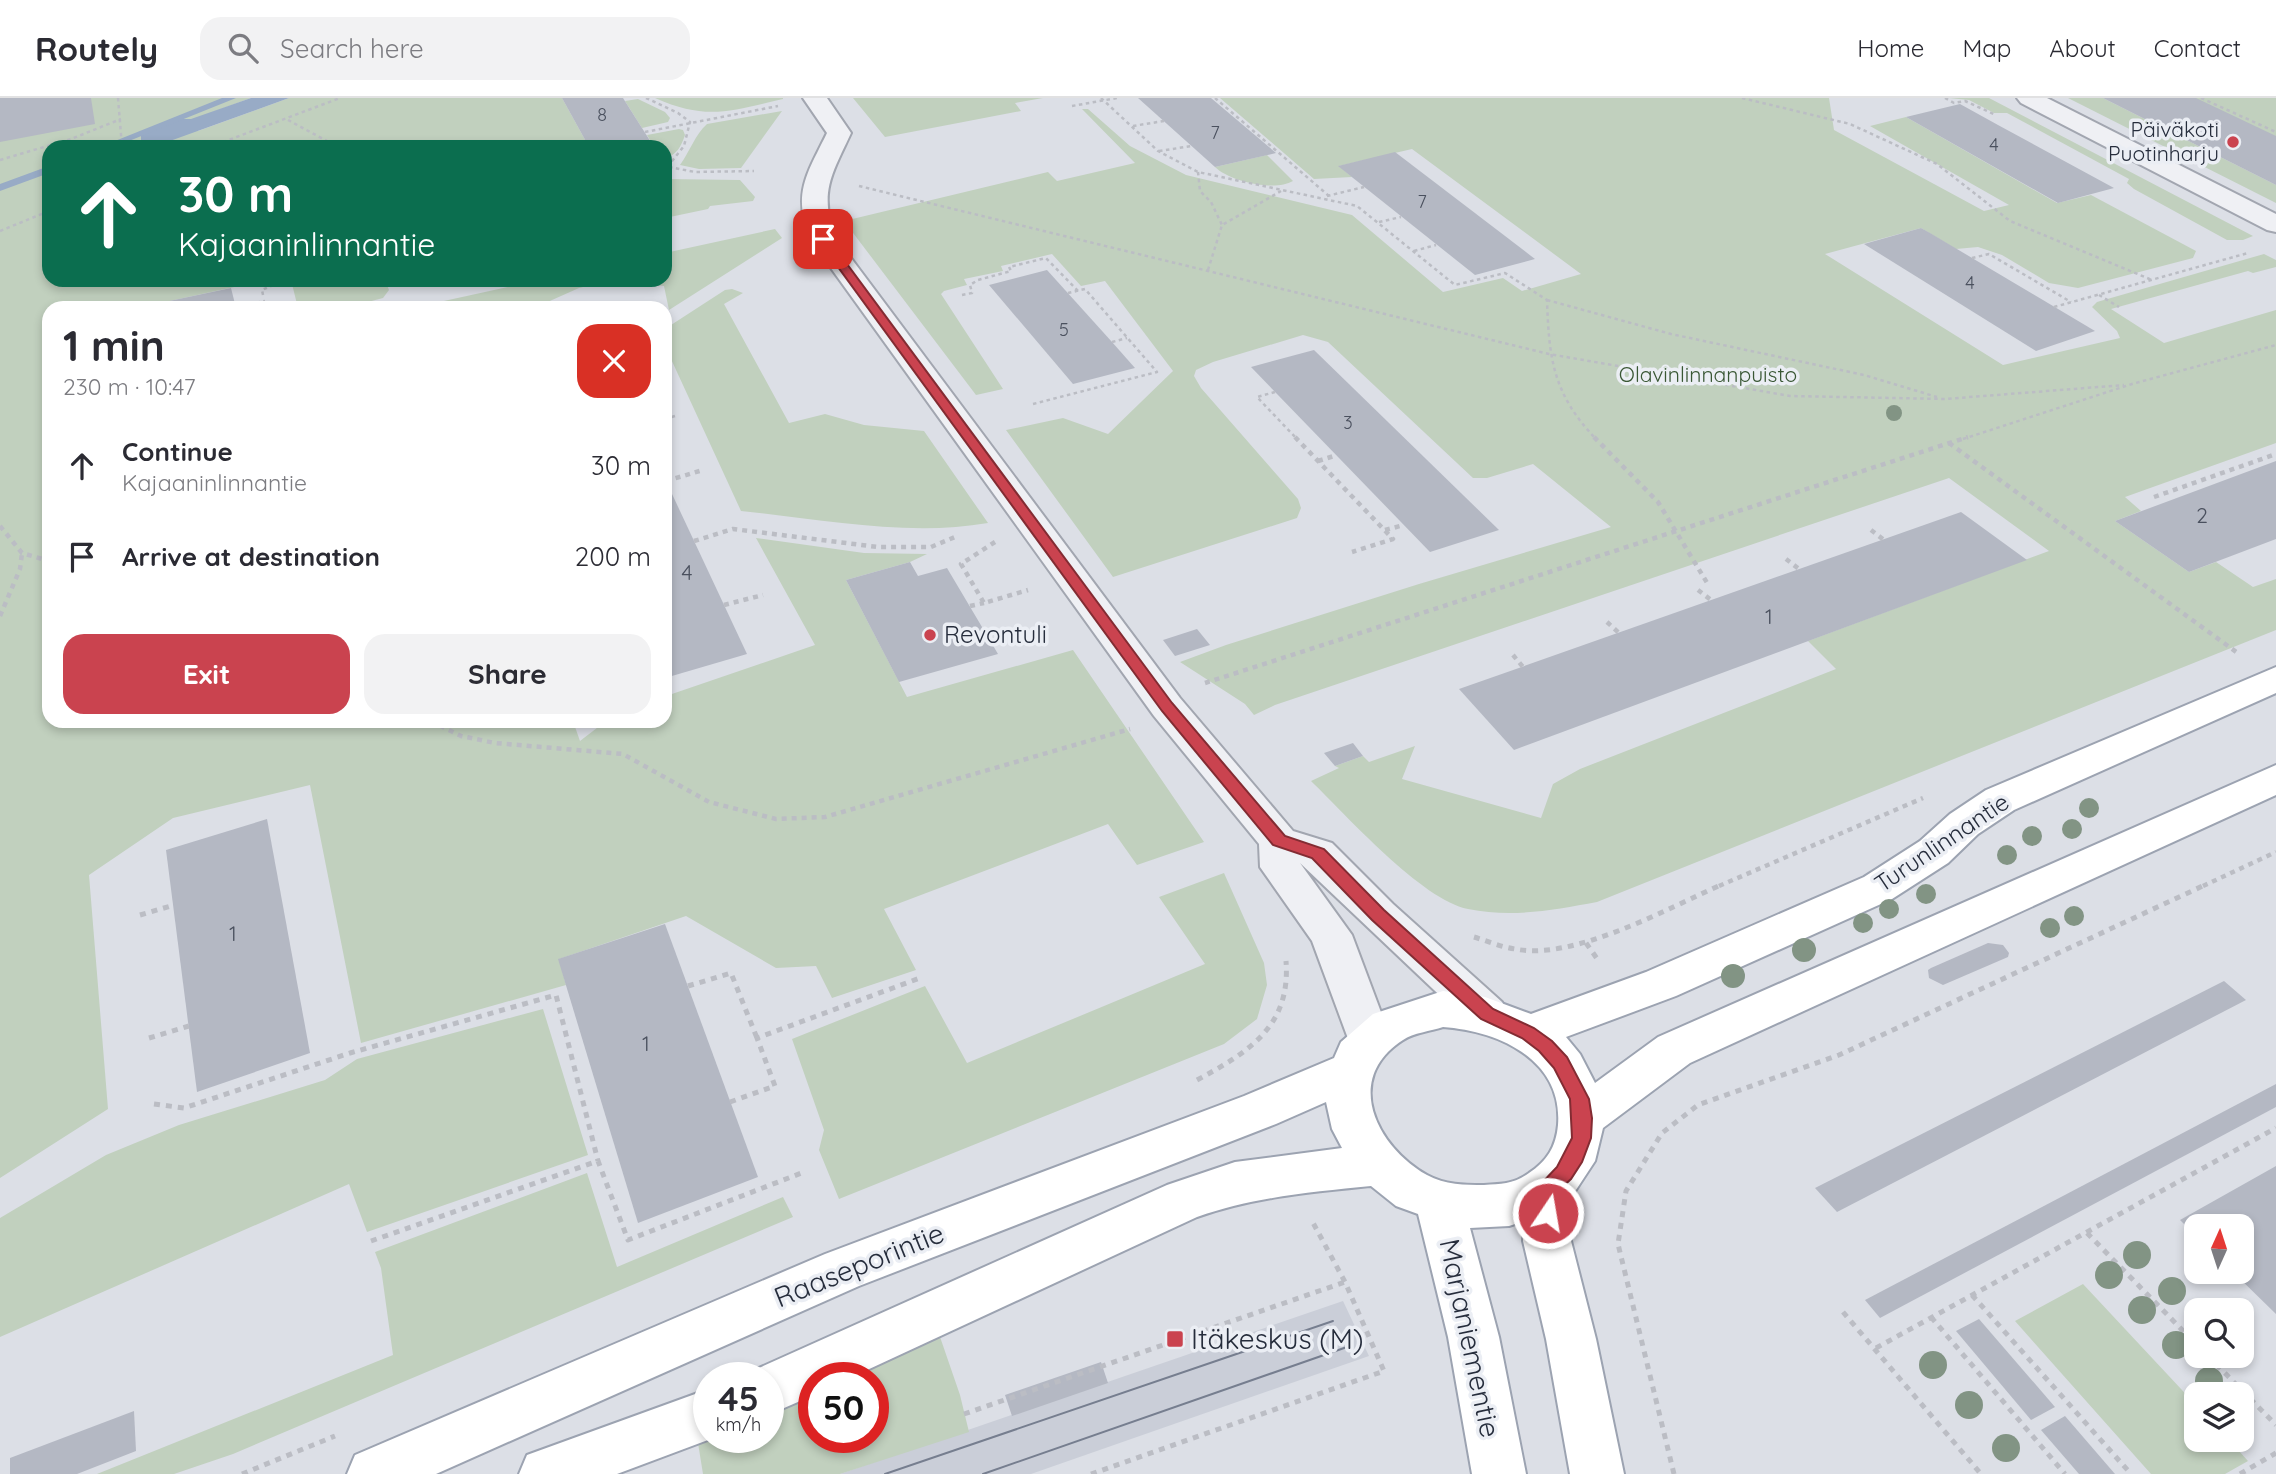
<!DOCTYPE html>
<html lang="en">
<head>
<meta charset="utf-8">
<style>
  :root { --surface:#fff; --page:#f2f2f3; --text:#2b2b33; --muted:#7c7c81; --line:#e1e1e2; --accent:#ca434f }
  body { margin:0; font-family:Quicksand,sans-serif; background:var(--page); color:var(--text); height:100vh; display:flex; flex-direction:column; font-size:26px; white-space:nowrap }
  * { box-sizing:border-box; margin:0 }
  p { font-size:23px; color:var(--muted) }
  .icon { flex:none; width:38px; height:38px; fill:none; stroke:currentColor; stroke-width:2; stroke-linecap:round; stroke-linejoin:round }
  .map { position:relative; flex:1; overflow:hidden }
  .sheet { position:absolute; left:42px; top:203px; width:630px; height:427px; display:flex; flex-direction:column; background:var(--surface); border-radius:21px; box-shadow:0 4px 10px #0003 }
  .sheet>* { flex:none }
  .top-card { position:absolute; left:42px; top:42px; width:630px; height:147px; border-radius:21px; box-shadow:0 4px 10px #0003; background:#0b6e4f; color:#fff; overflow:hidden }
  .needle { width:46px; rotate:3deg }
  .fabs { position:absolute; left:2184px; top:1116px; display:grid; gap:14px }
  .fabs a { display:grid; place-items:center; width:70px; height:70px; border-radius:14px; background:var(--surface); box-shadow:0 4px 10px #0003; font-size:35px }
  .speed { position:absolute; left:693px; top:1264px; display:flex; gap:14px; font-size:35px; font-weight:700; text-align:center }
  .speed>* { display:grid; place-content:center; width:91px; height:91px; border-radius:50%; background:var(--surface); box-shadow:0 4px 10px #0003; line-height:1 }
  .speed small { font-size:18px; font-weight:400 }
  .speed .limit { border:10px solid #d22; background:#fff; color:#111 }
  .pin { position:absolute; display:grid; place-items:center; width:60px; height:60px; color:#fff; margin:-30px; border-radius:14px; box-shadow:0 4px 10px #0006 }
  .me { position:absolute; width:77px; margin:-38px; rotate:12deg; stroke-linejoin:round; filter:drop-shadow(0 0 5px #0008) }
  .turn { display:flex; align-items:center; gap:24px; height:147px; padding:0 21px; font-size:32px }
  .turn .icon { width:91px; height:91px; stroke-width:2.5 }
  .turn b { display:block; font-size:49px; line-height:60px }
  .round { display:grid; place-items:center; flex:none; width:74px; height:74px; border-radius:21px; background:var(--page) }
  .summary { display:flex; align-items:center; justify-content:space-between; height:119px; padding:0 21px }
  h1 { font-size:42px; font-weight:700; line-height:52px }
  .button { display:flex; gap:14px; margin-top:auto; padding:14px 21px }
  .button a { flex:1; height:80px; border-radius:21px; background:var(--accent); color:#fff; font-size:28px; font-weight:700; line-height:80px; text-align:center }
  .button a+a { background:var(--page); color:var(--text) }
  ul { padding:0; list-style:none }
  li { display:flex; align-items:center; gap:21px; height:91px; padding:0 21px }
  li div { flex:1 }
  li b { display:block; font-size:26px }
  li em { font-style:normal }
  header { display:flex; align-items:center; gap:42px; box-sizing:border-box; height:98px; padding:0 35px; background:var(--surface); border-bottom:2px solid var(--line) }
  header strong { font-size:33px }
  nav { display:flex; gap:38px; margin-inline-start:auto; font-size:24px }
  .search { width:490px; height:63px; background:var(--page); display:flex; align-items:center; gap:18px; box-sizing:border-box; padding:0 24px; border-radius:21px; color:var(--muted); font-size:26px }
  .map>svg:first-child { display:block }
  .built { fill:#caced8 }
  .green { fill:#c1d0be }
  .water { fill:#98abc6 }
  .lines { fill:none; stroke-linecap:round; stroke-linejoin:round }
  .stream { fill:#98abc6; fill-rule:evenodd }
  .building { fill:#b4b8c3 }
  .minor-casing { stroke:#a2a6b0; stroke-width:4 }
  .major-casing { stroke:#9ca3b1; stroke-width:4 }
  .path-far2 { stroke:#bbbdc4; stroke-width:2.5; stroke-dasharray:3.5 3.5; stroke-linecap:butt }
  .path-far1 { stroke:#bbbdc4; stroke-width:4.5; stroke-dasharray:5 5; stroke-linecap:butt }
  .path { stroke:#bbbdc4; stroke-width:5; stroke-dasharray:6 6; stroke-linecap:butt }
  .minor { fill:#eff0f4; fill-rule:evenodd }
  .major { fill:#fff; fill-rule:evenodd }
  .tram { stroke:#767e8f; stroke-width:2 }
  .tree { fill:#829484 }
  .route { fill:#ca434f; stroke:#832c33; stroke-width:2 }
  .poi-dot { fill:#ca434f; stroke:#ebeef4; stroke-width:2.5 }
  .labels { text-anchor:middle; stroke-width:7; stroke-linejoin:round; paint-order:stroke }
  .far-number-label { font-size:18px; fill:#4a505e }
  .far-poi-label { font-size:21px; fill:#262d3c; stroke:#ebeef4; text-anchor:end }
  .far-park-label { font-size:21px; fill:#395734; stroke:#ebeef4 }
  .number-label { font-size:21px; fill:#4a505e }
  .poi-label { font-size:24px; fill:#262d3c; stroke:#ebeef4; text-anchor:start }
  .street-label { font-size:24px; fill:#262d3c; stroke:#ebeef4 }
  .near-street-label { font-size:28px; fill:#262d3c; stroke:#ebeef4 }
  .near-poi-label { font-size:28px; fill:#262d3c; stroke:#ebeef4; text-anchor:start }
</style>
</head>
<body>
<header>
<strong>Routely</strong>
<div class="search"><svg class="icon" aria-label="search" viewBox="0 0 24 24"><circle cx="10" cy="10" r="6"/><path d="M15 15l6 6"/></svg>Search here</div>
<nav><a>Home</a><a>Map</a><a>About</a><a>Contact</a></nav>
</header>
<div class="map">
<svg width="2276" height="1376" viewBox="0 0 2276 1376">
  <rect width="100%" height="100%" fill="#dcdfe6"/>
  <polygon class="built" points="1343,1203 1369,1258 1031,1376 840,1376"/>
  <g class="green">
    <polygon points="0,0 251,0 191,22 198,33 289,0 562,0 589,49 49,49 49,182 266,182 156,206 156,210 49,210 49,623 573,623 580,643 606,623 665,623 665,590 669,597 815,547 756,440 864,455 927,456 910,464 846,482 907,599 1073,552 1204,744 1137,767 1108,726 884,811 916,872 832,900 816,868 776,870 686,818 559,861 566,887 361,945 310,687 173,720 89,777 108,1011 0,1080"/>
    <path d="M655,0H783V1C730,13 707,23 655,0Z"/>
    <polygon points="853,0 1043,0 1015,5 1021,13 885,39"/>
    <path d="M1220,0H1829L1834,32L1984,113L2009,107L1870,28L1906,19L2057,105L2091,97L2196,153L2193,160L2078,190L2049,185L2002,157L1978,149L1956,151L1921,130L1825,156L2003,267L2120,240L2117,233L2092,209L2097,204L2264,156L2276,162V169L2253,175L2248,173L2111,211L2164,245L2276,212V345L2125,399L2141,413L2115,423L2189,474L2216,464L2253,489L2276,481V532L1597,804C1554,812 1512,820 1468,811C1422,802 1347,718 1311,683L1339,670L1335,668L1363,658L1369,664L1415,648L1402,681L1541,720L1553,686L1580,671L1836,571L1808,543L2049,453L1949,380L1275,607L1254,617L1245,606L1180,564L1226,547L1419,486L1611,429L1533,366L1487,380H1473L1328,244L1303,237L1213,264L1196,272L1194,278L1201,290L1298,401L1301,410L1297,420L1113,479L1006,332L1063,320L1108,336L1173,273L1105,183L1081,188L1052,156L1001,168L1003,173L964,181L967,187L944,193L941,196L1003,291L976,297L844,123L1048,74L1057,83L1135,65L1082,11H1088L1130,48L1186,77L1352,117L1443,194L1503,180L1522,193L1581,176L1412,51L1339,68L1352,79L1314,81Z"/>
    <polygon points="1949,0 1989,0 2253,138 2243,142 2227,142 2134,91 2127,85 2129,81 2007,15 1994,15 1969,2"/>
    <polygon points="2068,0 2103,0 2276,87 2276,105"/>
    <polygon points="2177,0 2276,0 2276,48"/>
    <polygon points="638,1 665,14 670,20 668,24 642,30 625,3"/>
    <path d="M782,13L741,70L699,71L680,67C690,53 695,37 707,26Z"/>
    <path d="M679,31L683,32L685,37C681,49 677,56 665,61V49H654L647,37Z"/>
    <path d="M1267,57L1293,83C1274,94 1229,83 1215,69Z"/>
    <polygon points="665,81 740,82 755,99 753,103 710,108 708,111 665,120"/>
    <polygon points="775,131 782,140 669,212 664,188 608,183 579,190 534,210 412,210 539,182 665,182 665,155"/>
    <polygon points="291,182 385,182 389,192 383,200 345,210 298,210"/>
    <path d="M732,191L743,195L724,206L789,325L825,316L864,327L924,333L988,425C908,439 821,421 741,413L665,248V235L671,227L725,192Z"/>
    <polygon points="1224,775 1264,865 1267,887 1257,921 1224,946 839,1101 819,1052 824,1032 792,941 925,888 967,965 1205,866 1159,799"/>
    <polygon points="543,911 588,1057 367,1134 349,1086 0,1239 0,1120 106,1057 179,1027 325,982 357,961"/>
    <polygon points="587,1075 617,1169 783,1099 793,1119 233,1356 174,1376 97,1376 393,1257 381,1170 375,1154"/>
    <polygon points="2083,1186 2196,1307 2196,1342 2229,1342 2248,1363 2225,1376 2151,1376 2015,1223"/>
    <polygon points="939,1236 960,1297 969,1334 840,1376 703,1376 698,1345 712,1339 768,1339 768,1316 814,1293 814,1339 873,1339 873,1279 842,1279"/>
  </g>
  <polygon class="water" points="251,0 289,0 156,48 141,48 141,35 178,21 191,21"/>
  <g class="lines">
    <g class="stream">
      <polygon points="222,0 236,0 114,49 100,49"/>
      <polygon points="49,68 49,75 0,93 0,86"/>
    </g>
  </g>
  <g class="building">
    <polygon points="0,0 91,0 95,26 0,44"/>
    <polygon points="562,0 623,0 654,49 589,49"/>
    <polygon points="1138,0 1211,0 1276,55 1215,69"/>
    <polygon points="2103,0 2196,0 2276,38 2276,87"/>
    <polygon points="1960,6 1998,27 2114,90 2058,105 1906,19"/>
    <polygon points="1395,54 1535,161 1475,177 1338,68"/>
    <polygon points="1921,130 1930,135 2095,233 2036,253 1864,146"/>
    <polygon points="1047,172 1112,244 1135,270 1073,286 989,187"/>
    <polygon points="431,182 461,182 461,183 434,189"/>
    <polygon points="231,190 236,210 156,210 155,206"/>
    <polygon points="1314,252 1499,432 1430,454 1251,269"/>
    <polygon points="2276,363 2276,441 2189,474 2115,423"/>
    <polygon points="665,381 747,556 665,580"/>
    <polygon points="1961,414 2027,462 1514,652 1459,591"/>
    <polygon points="910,464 918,478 947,470 998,556 899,584 846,482"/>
    <polygon points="1197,531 1210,547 1175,558 1163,542"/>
    <polygon points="1353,645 1363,658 1335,668 1324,655"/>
    <polygon points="267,721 310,955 197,994 166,752"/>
    <polygon points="665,826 758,1079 638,1125 558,861"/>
    <polygon points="1988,845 2003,847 2009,855 2008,859 1943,887 1929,880 1928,872 1931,870"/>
    <polygon points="2224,883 2246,902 1837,1114 1815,1090"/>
    <polygon points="2276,986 2276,1009 1880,1220 1865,1202"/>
    <polygon points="2276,1068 2276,1216 2233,1174 2242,1174 2242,1129 2196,1129 2196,1138 2180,1122"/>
    <polygon points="1979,1221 2055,1309 2031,1322 1956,1233"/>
    <polygon points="1101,1264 1108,1285 1012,1318 1005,1297"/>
    <polygon points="134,1313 136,1353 77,1376 10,1376 10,1360"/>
    <polygon points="2065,1318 2115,1376 2079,1376 2041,1332"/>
  </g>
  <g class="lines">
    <g class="minor-casing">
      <g id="minor">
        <path d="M803,0H827L851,35C832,76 818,95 836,140L1180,600L1293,733L1332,745L1393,806L1502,904L1509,916L1502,928L1487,934L1472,928L1300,765L1352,837L1391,941L1385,954L1369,959L1353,954L1312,843L1260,769L1259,746L1154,618L810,141C792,95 807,76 827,35Z"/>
        <polygon points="2017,0 2047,0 2276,116 2276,134 2267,132 2021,5"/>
      </g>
    </g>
    <g class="major-casing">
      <g id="major">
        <path d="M2276,569V595L2014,712L1978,736L1948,765L1892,801L1676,898L1566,939L1580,956L1595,985L1658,939L2276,667V697L1690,965L1603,1030L1595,1063L1572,1098L1571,1143L1596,1241L1624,1376H1570L1546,1241L1523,1143L1524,1123L1509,1128L1470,1130L1499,1239L1526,1376H1472L1448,1239L1418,1116L1396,1108L1371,1088C1311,1094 1254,1099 1197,1119L852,1279H814V1297L768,1317V1279H748L750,1274L1167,1087L1235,1064L1342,1050L1332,1031L1326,1004L1276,1026L859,1188L436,1376H347L355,1357L825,1156L1244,998L1334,960L1341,944L1373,916L1443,893L1485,899L1531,916L1646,874L1864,779L1920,743L1950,716L1986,692ZM1443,929C1498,933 1563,961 1558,1027C1556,1049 1547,1063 1529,1075C1514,1086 1502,1086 1484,1087C1465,1087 1445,1087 1427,1077C1377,1049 1342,981 1403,942C1413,935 1431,933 1443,929Z"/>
        <polygon points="709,1291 709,1339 716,1339 617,1376 519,1376 527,1357"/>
      </g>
    </g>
    <g class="path-far2">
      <polyline points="118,0 122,49"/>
      <polyline points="646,0 678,15 690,24 684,48 668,68"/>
      <path d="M1101,0L1158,53L1198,74L1357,108L1455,187L1505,175L1547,202C1549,261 1553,296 1596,341"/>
      <polyline points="1215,0 1329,98"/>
      <polyline points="1742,0 1850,26 1937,66 2010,123 2152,182"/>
      <polyline points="1945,0 1954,5 1965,3 1996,17"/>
      <polyline points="2201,0 2276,34"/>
      <polyline points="1072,8 1117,0"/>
      <polyline points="288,22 338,49"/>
      <polyline points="1133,28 1164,23"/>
      <polyline points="645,34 778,8"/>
      <polyline points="210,49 340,0"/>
      <polyline points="1159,53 1192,48"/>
      <polyline points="0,62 71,41 121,21"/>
      <polyline points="669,69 695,74 754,73"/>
      <polyline points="1198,74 1200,93 1211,104 1222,127"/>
      <polyline points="859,88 1549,256 1790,298 1945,301 2124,287"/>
      <polyline points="1327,98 1364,89"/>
      <polyline points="1379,124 1401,119"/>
      <polyline points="0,133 49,113"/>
      <polyline points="1414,153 1436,147"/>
      <polyline points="1972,160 1989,156 2071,204"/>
      <polyline points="1208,172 1222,127 1281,93"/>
      <polyline points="263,197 262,192 284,182"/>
      <polyline points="962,197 972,195 970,187 978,182 1011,173 1009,169 1046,160 1078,193"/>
      <polyline points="2099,197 2119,209"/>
      <polyline points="1547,202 1671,236 1864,277 1937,299"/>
      <polyline points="236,209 265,203"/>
      <polyline points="2054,209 2248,155"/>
      <polyline points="1112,244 1127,240"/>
      <polyline points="1275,294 1257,299 1297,341"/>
      <polyline points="1033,306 1157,274 1085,191 1068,195"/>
      <polyline points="665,321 675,318"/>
      <polyline points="1963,341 2132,286 2276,247"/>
    </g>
    <g class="path-far1">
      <polyline points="1295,339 1393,441 1352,454"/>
      <polyline points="1594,339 1658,404 1709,488"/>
      <polyline points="1949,345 2239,556"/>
      <polyline points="1318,363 1337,357"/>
      <polyline points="666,383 703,372"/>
      <polyline points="2154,399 2276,356"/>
      <polyline points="0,428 22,455 49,463"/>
      <polyline points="1385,432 1404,427"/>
      <polyline points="1871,432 1884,442"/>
      <polyline points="694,443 733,431 878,449 931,449 955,439"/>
      <polyline points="995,444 961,466 984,505 1028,492"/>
      <polyline points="1786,461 1799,471"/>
      <polyline points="1698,492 1711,502"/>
      <polyline points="724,507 763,497"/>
      <polyline points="970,508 984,505"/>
      <polyline points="0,518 20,471 22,455"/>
      <polyline points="1607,524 1619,535"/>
      <polyline points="1513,557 1523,569"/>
      <polyline points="1205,585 1968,339"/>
      <polyline points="431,623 461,638 495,645 623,656 709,704 776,721 825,719 1130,631"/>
      <polyline points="1719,788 1923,700"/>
      <polyline points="2203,788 2276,754"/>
    </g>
    <g class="path">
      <polyline points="140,817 174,807"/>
      <path d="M1474,839C1487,843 1501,849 1515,851C1574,863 1668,810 1723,786"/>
      <polyline points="1586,845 1598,862"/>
      <polyline points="688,888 731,875 757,940"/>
      <polyline points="149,940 189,928"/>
      <path d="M1197,982C1249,954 1291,928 1286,863"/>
      <polyline points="730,1004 775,988 757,940 920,880"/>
      <polyline points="154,1006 184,1010 350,955 556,897 598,1063"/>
      <polyline points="2087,1135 2196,1246"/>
      <polyline points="371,1143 598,1063 628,1142 804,1074"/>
      <polyline points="1972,1197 2131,1376"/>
      <polyline points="1843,1214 1981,1376"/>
      <polyline points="1931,1219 2065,1376"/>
      <polyline points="1876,1250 2276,1030"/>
      <polyline points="2208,1258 2276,1327"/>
      <polyline points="964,1316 1345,1184"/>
      <polyline points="242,1376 335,1338"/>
      <polyline points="1091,1376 1384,1273 1345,1184 1311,1121"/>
      <polyline points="1674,1376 1618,1146 1626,1093 1662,1035 1698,1007 1839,957 2207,786"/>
      <polyline points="2240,1376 2276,1355"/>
    </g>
    <use href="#minor" class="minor"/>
    <use href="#major" class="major"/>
    <g class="tram">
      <polyline points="885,1376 1333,1223"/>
      <polyline points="983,1376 1347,1249"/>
    </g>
  </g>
  <g class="tree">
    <circle cx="1894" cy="315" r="8"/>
    <circle cx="2089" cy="710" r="10"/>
    <circle cx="2072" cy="731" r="10"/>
    <circle cx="2032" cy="738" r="10"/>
    <circle cx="2007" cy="757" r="10"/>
    <circle cx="1926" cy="796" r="10"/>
    <circle cx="1889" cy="811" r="10"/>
    <circle cx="2074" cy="818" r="10"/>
    <circle cx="1863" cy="825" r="10"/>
    <circle cx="2050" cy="830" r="10"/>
    <circle cx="1804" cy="852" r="12"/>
    <circle cx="1733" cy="878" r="12"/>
    <circle cx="2137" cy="1157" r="14"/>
    <circle cx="2109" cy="1177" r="14"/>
    <circle cx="2172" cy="1193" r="14"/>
    <circle cx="2142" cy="1212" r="14"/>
    <circle cx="2176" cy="1247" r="14"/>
    <circle cx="1933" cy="1267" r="14"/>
    <circle cx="2209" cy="1283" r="14"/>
    <circle cx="1969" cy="1307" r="14"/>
    <circle cx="2006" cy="1350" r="14"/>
  </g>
  <polygon class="route" points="819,139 827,139 1172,605 1285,738 1324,751 1384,812 1493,911 1534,930 1552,943 1567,959 1589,1001 1592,1020 1591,1040 1582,1064 1571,1081 1559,1092 1555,1122 1548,1124 1541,1122 1538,1115 1539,1088 1557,1069 1572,1040 1570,1001 1554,970 1539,953 1522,940 1481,921 1372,822 1312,760 1273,747 1162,613 819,143"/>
  <g class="poi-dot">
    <circle cx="2233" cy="44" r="7"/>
    <circle cx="930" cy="537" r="7"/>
    <rect x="1166" y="1232" width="18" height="18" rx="3.5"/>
  </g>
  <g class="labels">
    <g class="far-number-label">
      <text x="602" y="23">8</text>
      <text x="1215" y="41">7</text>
      <text x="1994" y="53">4</text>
      <text x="1422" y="110">7</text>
      <text x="1970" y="191">4</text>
      <text x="1064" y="238">5</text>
      <text x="1348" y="331">3</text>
    </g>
    <g class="far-poi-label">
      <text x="2219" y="39">Päiväkoti<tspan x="2219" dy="24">Puotinharju</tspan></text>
    </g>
    <g class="far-park-label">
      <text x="1708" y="284">Olavinlinnanpuisto</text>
    </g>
    <g class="number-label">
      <text x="2202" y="425">2</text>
      <text x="687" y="482">4</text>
      <text x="1769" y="526">1</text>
      <text x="233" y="843">1</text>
      <text x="646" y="953">1</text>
    </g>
    <g class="poi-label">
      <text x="944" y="545">Revontuli</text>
    </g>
    <g class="street-label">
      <text transform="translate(1942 745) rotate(-34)" y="8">Turunlinnantie</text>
    </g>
    <g class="near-street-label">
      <text transform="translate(859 1167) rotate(-22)" y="10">Raaseporintie</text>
      <text transform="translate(1470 1240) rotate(78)" y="10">Marjaniementie</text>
    </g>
    <g class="near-poi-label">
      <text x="1191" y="1251">Itäkeskus (M)</text>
    </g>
  </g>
</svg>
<div class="fabs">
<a><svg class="needle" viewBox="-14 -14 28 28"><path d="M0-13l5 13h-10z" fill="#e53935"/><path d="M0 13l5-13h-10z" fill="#7c7c81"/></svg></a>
<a><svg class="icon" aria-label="search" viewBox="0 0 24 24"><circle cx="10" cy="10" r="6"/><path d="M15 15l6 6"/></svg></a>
<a><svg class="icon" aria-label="layers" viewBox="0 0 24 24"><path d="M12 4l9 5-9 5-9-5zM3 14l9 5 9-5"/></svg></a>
</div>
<div class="speed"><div>45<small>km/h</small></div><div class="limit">50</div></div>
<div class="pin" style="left:823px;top:141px;background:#d93025"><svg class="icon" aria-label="arrive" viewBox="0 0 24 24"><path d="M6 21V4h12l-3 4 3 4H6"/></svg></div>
<svg class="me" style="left:1548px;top:1115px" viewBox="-20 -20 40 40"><circle r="17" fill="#ca434f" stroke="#fff" stroke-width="3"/><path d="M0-11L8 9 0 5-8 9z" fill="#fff"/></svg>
<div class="top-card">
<div class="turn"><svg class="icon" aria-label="ahead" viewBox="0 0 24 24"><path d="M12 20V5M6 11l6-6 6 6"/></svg><div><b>30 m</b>Kajaaninlinnantie</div></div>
</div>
<section class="sheet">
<div class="summary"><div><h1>1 min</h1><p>230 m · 10:47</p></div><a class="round" style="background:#d93025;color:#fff"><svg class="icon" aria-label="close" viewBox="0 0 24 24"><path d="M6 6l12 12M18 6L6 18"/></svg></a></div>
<ul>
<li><svg class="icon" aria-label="ahead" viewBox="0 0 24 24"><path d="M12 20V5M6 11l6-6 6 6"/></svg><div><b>Continue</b><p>Kajaaninlinnantie</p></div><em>30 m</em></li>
<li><svg class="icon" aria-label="arrive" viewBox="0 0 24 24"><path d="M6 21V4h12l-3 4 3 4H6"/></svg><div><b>Arrive at destination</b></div><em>200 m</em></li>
</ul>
<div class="button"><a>Exit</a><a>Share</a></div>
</section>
</div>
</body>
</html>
